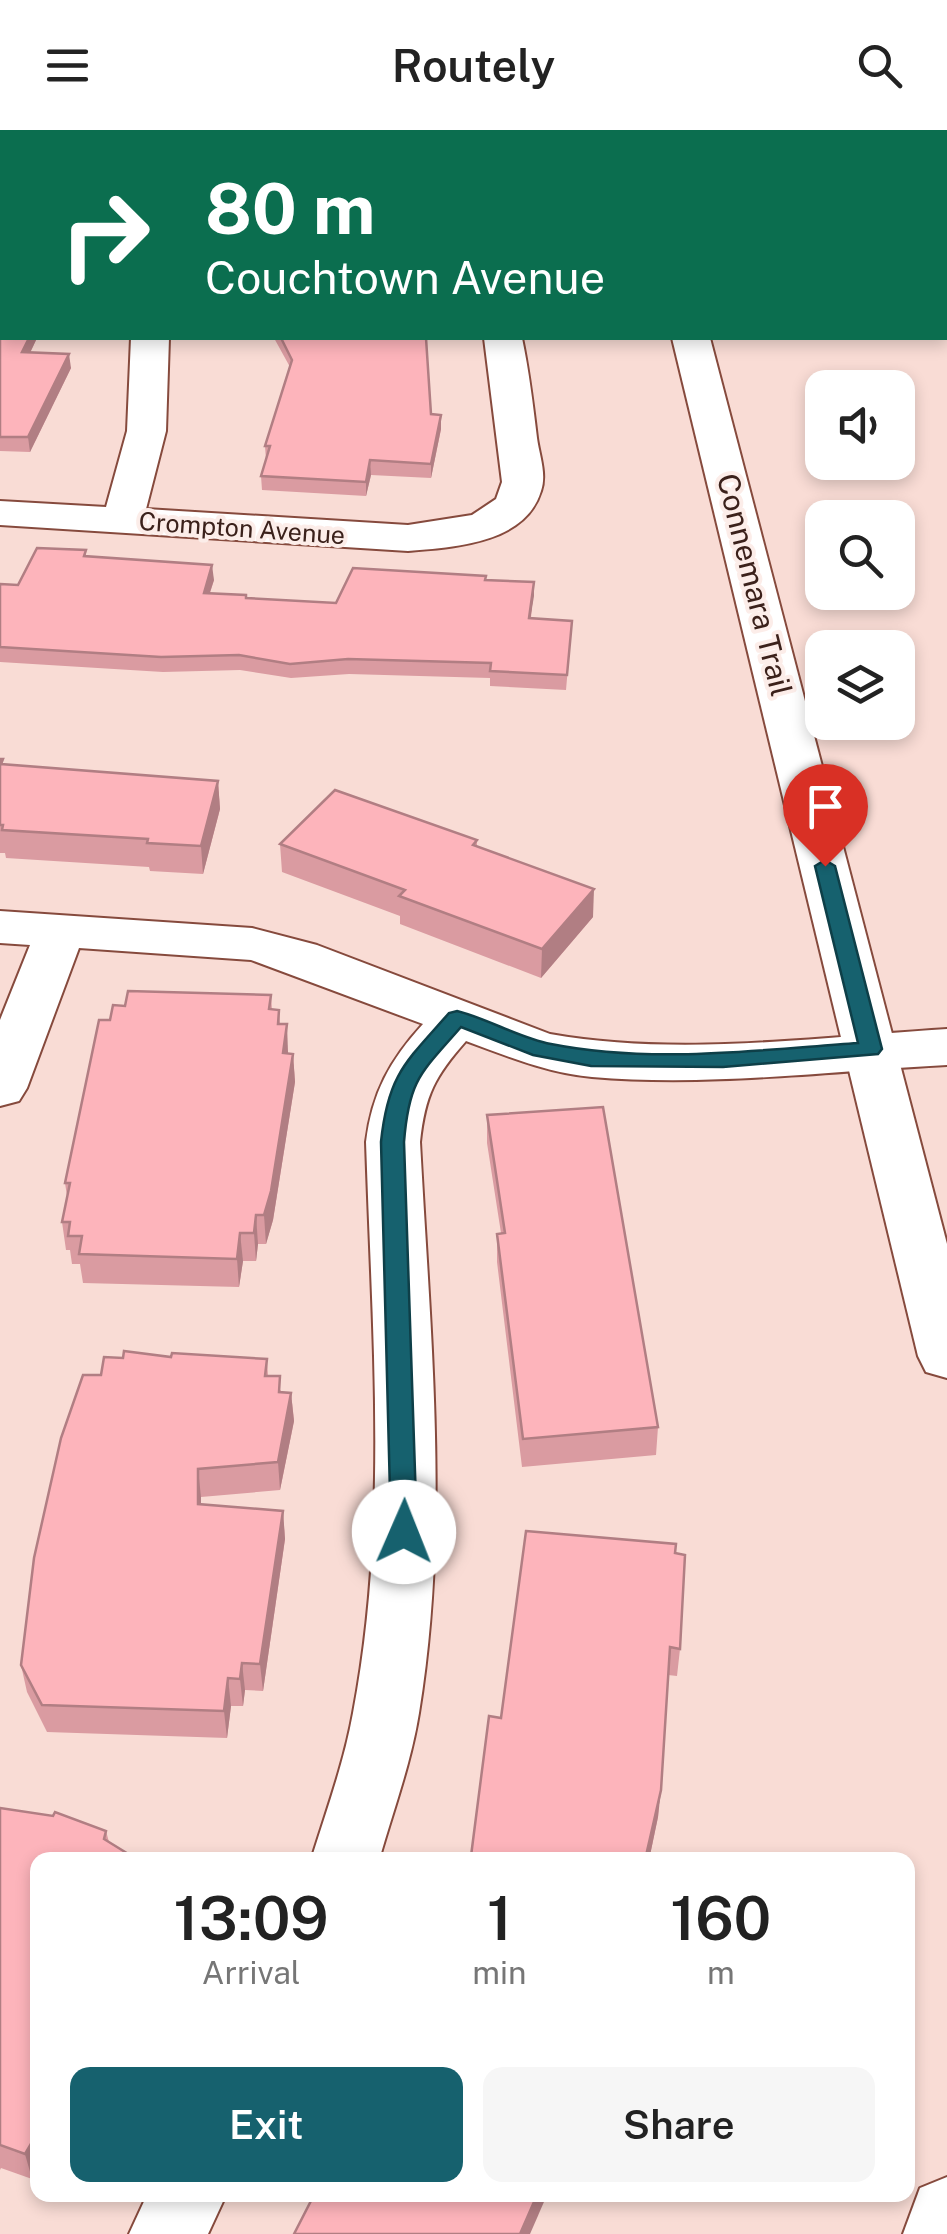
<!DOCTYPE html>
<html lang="en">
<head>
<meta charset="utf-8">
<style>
  :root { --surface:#fff; --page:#f6f6f6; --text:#222; --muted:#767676; --accent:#16616e }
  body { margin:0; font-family:"Public Sans",sans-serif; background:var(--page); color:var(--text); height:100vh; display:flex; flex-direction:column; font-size:38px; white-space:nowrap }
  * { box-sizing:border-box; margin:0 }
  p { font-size:32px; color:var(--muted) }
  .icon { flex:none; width:55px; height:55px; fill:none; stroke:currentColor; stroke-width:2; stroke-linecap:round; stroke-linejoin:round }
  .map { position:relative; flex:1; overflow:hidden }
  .details { position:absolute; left:30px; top:1722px; width:885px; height:350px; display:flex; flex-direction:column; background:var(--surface); border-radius:20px; box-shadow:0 5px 15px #0003 }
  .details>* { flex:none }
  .guide { position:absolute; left:0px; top:0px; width:948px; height:210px; box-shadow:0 5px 15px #0003; background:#0b6e4f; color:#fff; overflow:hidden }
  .fabs { position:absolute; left:805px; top:240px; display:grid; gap:20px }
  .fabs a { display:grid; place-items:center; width:110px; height:110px; border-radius:20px; background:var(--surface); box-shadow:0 5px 15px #0003; font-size:50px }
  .pin { position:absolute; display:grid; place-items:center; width:85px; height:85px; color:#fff; margin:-102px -42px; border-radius:50% 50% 50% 0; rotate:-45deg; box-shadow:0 0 10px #0007 }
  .pin .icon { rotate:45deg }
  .me { position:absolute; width:110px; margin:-55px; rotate:1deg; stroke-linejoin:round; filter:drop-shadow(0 0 8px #0008) }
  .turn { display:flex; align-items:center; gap:35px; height:210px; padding:0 40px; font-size:45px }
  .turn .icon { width:130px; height:130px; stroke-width:2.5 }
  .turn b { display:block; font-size:70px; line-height:85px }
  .eta { display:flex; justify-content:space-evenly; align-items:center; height:170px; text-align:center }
  .eta b { font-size:60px; font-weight:600; line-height:70px }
  .primary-button { display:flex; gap:20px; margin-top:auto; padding:20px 40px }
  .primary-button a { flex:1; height:115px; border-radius:20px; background:var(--accent); color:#fff; font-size:40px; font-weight:600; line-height:115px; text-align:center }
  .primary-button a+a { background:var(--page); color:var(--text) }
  header { display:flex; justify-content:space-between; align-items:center; height:130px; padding:0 40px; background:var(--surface); font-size:45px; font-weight:600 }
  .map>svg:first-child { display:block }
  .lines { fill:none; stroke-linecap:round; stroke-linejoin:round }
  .minor-casing { stroke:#864a3d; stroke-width:4 }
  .tertiary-casing { stroke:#864a3d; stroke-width:4 }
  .minor { fill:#fff; fill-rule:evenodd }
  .tertiary { fill:#fff; fill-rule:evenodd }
  .wall { fill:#da9ba1 }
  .shaded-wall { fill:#b17e83 }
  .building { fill:#fdb4bb; stroke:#b17e83; stroke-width:2.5 }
  .route { fill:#16616e; stroke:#0e3f48; stroke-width:2.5 }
  .labels { text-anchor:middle; stroke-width:8; stroke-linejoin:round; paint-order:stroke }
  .far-street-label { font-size:25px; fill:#3b211b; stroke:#fcede9 }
  .street-label { font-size:30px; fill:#3b211b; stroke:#fcede9 }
</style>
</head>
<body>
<header><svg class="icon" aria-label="menu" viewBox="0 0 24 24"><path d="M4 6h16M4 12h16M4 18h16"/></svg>Routely<svg class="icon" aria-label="search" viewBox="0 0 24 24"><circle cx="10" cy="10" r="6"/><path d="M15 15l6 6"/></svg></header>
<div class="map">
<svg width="947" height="2104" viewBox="0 0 947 2104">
  <rect width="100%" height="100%" fill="#f9dcd5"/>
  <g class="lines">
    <g class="minor-casing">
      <g id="minor">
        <polygon points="358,0 393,0 395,2 360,2"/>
        <rect x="0" y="7" width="2" height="21"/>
        <path d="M131,208H169L166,301L146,379L408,395L472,385L496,369L502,352L484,208H522C529,241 533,274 537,308C539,324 547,344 541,361C525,414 453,417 408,421L0,395V371L106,377L127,301Z"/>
        <path d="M0,781L252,798L317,815L550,904C679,927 817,907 947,899V935C830,941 709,957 592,947C548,943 507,926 466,911C435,946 425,965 420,1012C430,1202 450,1394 419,1583C411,1633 393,1681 379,1730H311C326,1682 344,1633 353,1583C389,1395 372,1202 366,1012C372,963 390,930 423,894L251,830L79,818L27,958L19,971L0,976V890L30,815L0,813Z"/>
        <polygon points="147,2065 226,2065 208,2104 129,2104"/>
      </g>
    </g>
    <g class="tertiary-casing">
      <g id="tertiary">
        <polygon points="551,0 586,0 588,2 553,2"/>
        <polygon points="672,208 710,208 947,1114 947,1248 926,1242 918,1226"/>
        <polygon points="947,2047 947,2104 903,2104 920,2058"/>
      </g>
    </g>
    <use href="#minor" class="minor"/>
    <use href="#tertiary" class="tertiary"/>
  </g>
  <g class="wall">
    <polygon points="141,0 317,0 320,2 146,2"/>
    <polygon points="763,0 903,0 906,2 766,2"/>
    <polygon points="945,31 947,33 947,129 945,127"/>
    <polygon points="0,74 37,208 30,222 71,238 30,322 0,321"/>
    <polygon points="274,208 426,208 431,284 441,285 441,299 431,348 371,345 366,366 262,360 261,346 266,330 265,316 290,237"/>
    <polygon points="86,420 86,426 214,450 210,463 246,465 247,468 336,473 486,450 534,452 531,488 572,491 566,560 490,556 490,548 349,544 291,548 240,540 163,542 0,532 0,454 18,455"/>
    <polygon points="0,629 4,635 218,651 220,679 203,744 150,741 149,737 6,728 5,723 0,723"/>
    <polygon points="477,710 477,716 593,787 541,848 400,794 400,786 282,742 280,714"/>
    <polygon points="271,865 272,880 279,880 280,894 288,923 293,924 295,952 273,1090 266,1114 258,1114 256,1131 243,1131 239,1157 83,1153 80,1134 72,1134 70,1120 66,1120 62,1092 67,1066 65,1053 110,890 125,876"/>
    <polygon points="487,985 658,1297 656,1325 522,1337 497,1132 497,1104 501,1103 487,1013"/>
    <polygon points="171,1227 267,1229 268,1246 282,1262 291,1263 294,1291 280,1360 201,1367 201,1374 283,1381 285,1409 263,1561 245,1560 243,1576 231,1576 227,1608 47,1602 27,1562 21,1535 101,1245"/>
    <polygon points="675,1423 680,1519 677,1546 668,1545 658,1687 649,1730 471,1730 501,1588"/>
    <polygon points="0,1678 106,1701 109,1712 32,2049 1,2038 0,2040"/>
  </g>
  <g class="shaded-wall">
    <polygon points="29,208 37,208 24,236 22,222"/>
    <polygon points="69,224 71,238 30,322 28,307"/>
    <polygon points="441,285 441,299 431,348 431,334"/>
    <polygon points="370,330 371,345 366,366 366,352"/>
    <polygon points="212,435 214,450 205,477 204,463"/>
    <polygon points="534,452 534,466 528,503 529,488"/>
    <polygon points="218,651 220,679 203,744 201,716"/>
    <polygon points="594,759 593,787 541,848 542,819"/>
    <polygon points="287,894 288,922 285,951 283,923"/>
    <polygon points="293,924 295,952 273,1090 266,1114 264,1085"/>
    <polygon points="256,1085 258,1114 256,1131 254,1103"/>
    <polygon points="240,1103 243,1131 239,1157 237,1129"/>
    <polygon points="291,1263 294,1291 280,1360 278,1332"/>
    <polygon points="198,1339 201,1367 201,1402 198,1374"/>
    <polygon points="283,1381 285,1409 263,1561 260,1534"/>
    <polygon points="242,1533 245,1560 243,1576 240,1549"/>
    <polygon points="228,1548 231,1576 227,1608 224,1581"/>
    <polygon points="661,1660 658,1687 649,1730 645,1730"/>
    <polygon points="38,2002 38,2038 32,2049 25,2024"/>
    <polygon points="537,2065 547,2065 530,2104 520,2104"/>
  </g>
  <g class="building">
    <polygon points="169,0 317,0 320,2 174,2"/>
    <polygon points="798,0 903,0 906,2 803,2"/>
    <polygon points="945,31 947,33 947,101 945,100"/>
    <polygon points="2,73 2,208 29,208 22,222 69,224 28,307 0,307 0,74"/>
    <polygon points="281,208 426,208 431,284 441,285 431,334 370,330 366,352 261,346 270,316 265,316 292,230"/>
    <polygon points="37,418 86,420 84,426 212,435 204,463 246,465 246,468 336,473 353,438 486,446 485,450 534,452 529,488 572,491 567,545 490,541 491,533 348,529 290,534 239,525 161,527 0,517 0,454 18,455"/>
    <polygon points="0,629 3,629 1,634 218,651 201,716 147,713 148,709 2,700 3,695 0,695"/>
    <polygon points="335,660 477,710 473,715 594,759 542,819 399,766 405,760 280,714"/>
    <polygon points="128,861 271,865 269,879 279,880 278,894 287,894 283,923 293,924 271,1061 264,1085 256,1085 254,1103 240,1103 237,1129 79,1124 82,1106 68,1106 70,1092 62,1092 70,1053 65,1053 99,890 110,890 113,875 125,876"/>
    <polygon points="603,977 658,1297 523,1309 497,1104 505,1103 487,985"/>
    <polygon points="124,1221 171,1227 172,1223 267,1229 265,1246 280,1246 279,1262 291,1263 278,1332 198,1339 198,1374 283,1381 260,1534 242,1533 240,1549 228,1548 224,1581 42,1575 21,1535 34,1428 61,1308 83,1245 101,1245 104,1227 123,1228"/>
    <polygon points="526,1401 676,1414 675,1423 685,1425 680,1519 670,1517 661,1660 645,1730 514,1730 471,1726 489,1586 501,1588"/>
    <polygon points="0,1678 53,1686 55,1682 106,1701 104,1709 138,1730 38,1730 38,2002 25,2024 0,2015"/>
    <polygon points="314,2065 537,2065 520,2104 294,2104"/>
  </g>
  <path class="route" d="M825,730L835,736L882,919L878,924L723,937L591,936L533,925L461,897C421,943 409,949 404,1012L417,1402L413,1409L404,1412L395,1409L391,1402L381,1012C388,944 406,932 449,883L457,881C489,889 519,908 551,914C651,934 758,920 858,913L815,736Z"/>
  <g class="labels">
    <g class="far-street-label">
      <text transform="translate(242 398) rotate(4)" y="9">Crompton Avenue</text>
    </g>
    <g class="street-label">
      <text transform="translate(754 455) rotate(76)" y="10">Connemara Trail</text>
    </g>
  </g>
</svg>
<div class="fabs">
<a><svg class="icon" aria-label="sound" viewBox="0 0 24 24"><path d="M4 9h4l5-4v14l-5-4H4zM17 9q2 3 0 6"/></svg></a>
<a><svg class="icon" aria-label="search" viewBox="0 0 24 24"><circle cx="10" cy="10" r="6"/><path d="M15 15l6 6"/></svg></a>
<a><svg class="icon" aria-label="layers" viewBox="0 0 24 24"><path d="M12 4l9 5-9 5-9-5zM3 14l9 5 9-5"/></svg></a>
</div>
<div class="pin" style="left:825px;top:736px;background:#d93025"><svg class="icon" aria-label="arrive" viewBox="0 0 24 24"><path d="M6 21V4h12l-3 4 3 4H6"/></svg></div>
<svg class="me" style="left:404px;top:1402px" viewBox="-20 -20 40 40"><circle r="19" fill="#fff"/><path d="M0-13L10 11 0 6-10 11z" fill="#16616e"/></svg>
<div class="guide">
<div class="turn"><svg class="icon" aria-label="right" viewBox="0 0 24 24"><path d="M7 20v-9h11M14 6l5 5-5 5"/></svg><div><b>80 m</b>Couchtown Avenue</div></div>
</div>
<section class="details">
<div class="eta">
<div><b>13:09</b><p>Arrival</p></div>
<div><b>1</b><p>min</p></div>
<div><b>160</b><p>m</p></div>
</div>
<div class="primary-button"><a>Exit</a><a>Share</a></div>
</section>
</div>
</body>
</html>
